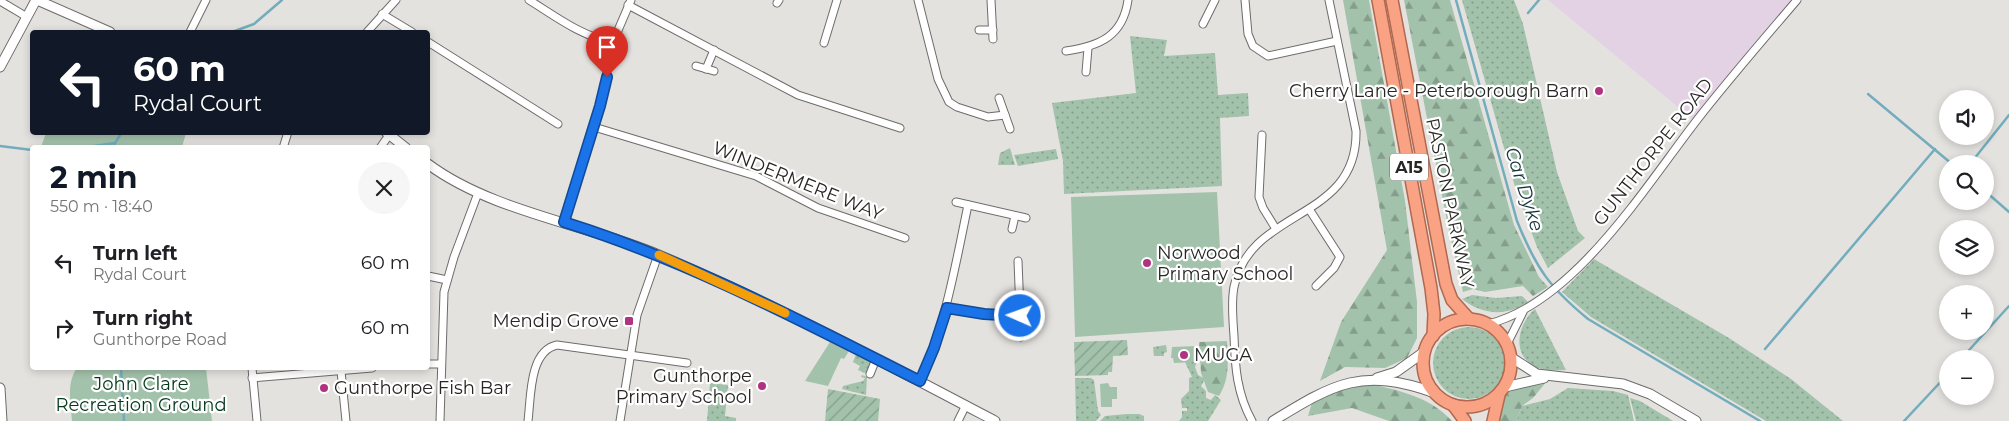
<!DOCTYPE html>
<html lang="en">
<head>
<meta charset="utf-8">
<style>
  :root { --surface:#fff; --page:#f6f6f6; --text:#202124; --muted:#757577; --accent:#111827 }
  body { margin:0; font-family:Montserrat,sans-serif; background:var(--page); color:var(--text); height:100vh; display:flex; flex-direction:column; font-size:19px; white-space:nowrap }
  * { box-sizing:border-box; margin:0 }
  p { font-size:16px; color:var(--muted) }
  .icon { flex:none; width:28px; height:28px; fill:none; stroke:currentColor; stroke-width:2; stroke-linecap:round; stroke-linejoin:round }
  .map { position:relative; flex:1; overflow:hidden }
  .drawer { position:absolute; left:30px; top:145px; width:400px; height:225px; display:flex; flex-direction:column; background:var(--surface); border-radius:5px; box-shadow:0 2px 8px #0003 }
  .drawer>* { flex:none }
  .top-card { position:absolute; left:30px; top:30px; width:400px; height:105px; border-radius:5px; box-shadow:0 2px 8px #0003; background:#111827; color:#fff; overflow:hidden }
  .fabs { position:absolute; left:1939px; top:90px; display:grid; gap:10px }
  .fabs a { display:grid; place-items:center; width:55px; height:55px; border-radius:50%; background:var(--surface); box-shadow:0 2px 8px #0003; font-size:25px }
  .pin { position:absolute; display:grid; place-items:center; width:42px; height:42px; color:#fff; margin:-51px -21px; border-radius:50% 50% 50% 0; rotate:-45deg; box-shadow:0 0 5px #0007 }
  .pin .icon { rotate:45deg }
  .me { position:absolute; width:55px; margin:-28px; rotate:272deg; stroke-linejoin:round; filter:drop-shadow(0 0 4px #0008) }
  .turn { display:flex; align-items:center; gap:18px; height:105px; padding:0 20px; font-size:22px }
  .turn .icon { width:65px; height:65px; stroke-width:2.5 }
  .turn b { display:block; font-size:35px; line-height:42px }
  .round { display:grid; place-items:center; flex:none; width:52px; height:52px; border-radius:26px; background:var(--page) }
  .summary { display:flex; align-items:center; justify-content:space-between; height:85px; padding:0 20px }
  h1 { font-size:30px; font-weight:700; line-height:38px; color:var(--accent) }
  ul { padding:0; list-style:none }
  li { display:flex; align-items:center; gap:15px; height:65px; padding:0 20px }
  li div { flex:1 }
  li b { display:block; font-size:19px }
  li em { font-style:normal }
  .map>svg:first-child { display:block }
  .industrial { fill:#e3d2e4 }
  .grass { fill:url(#grass-dots) }
  .forest { fill:url(#forest-firs) }
  .park { fill:#a3c2ab }
  .garden { fill:url(#garden-furrows) }
  .lines { fill:none; stroke-linecap:round; stroke-linejoin:round }
  .stream { stroke:#73adbd; stroke-width:2.5 }
  .minor-casing { stroke:#6e6c6a; stroke-width:9 }
  .tertiary-casing { stroke:#6e6c6a; stroke-width:11 }
  .trunk-casing { stroke:#b0684f; stroke-width:14 }
  .minor { stroke:#fff; stroke-width:7 }
  .tertiary { stroke:#fff; stroke-width:9 }
  .trunk { stroke:#faa384; stroke-width:11 }
  .route-casing { stroke:#114b97; stroke-width:12 }
  .route { stroke:#1a73e8; stroke-width:9 }
  .slow { stroke:#f59e0b; stroke-width:9 }
  .poi-dot { fill:#b03281; stroke:#fff; stroke-width:2 }
  .labels { text-anchor:middle; stroke-width:4.5; stroke-linejoin:round; paint-order:stroke }
  .shield { fill:#fff; stroke:#686766; stroke-width:1 }
  .shield-label { font-size:16px; font-weight:bold; fill:#272625 }
  .poi-label { font-size:18px; fill:#272625; stroke:#fff; text-anchor:end }
  .street-label { font-size:18px; fill:#272625; stroke:#fff }
  .park-label { font-size:18px; fill:#03391b; stroke:#fff }
  .water-label { font-size:19px; font-style:italic; fill:#16343c; stroke:#fff }
</style>
</head>
<body>
<div class="map">
<svg width="2009" height="421" viewBox="0 0 2009 421">
  <defs>
    <pattern id="grass-dots" width="8" height="8" patternUnits="userSpaceOnUse" patternTransform="scale(1.25)"><rect width="8" height="8" fill="#a3c2ab"/><path d="M2 2h.1M6 6h.1" fill="none" stroke="#859d8b" stroke-width="1.8" stroke-linecap="round"/></pattern>
    <pattern id="forest-firs" width="22" height="20" patternUnits="userSpaceOnUse" patternTransform="scale(1.25)"><rect width="22" height="20" fill="#a3c2ab"/><path d="M5 1l3.5 6h-7zM16 11l3.5 6h-7z" fill="#859d8b"/></pattern>
    <pattern id="garden-furrows" width="10" height="10" patternUnits="userSpaceOnUse" patternTransform="scale(1.25)"><rect width="10" height="10" fill="#a3c2ab"/><path d="M-1 1l2-2M0 10L10 0M9 11l2-2" fill="none" stroke="#859d8b"/></pattern>
  </defs>
  <rect width="100%" height="100%" fill="#e4e2df"/>
  <polygon class="industrial" points="1548,0 1795,0 1695,121"/>
  <g class="grass">
    <polygon points="1462,0 1514,0 1523,24 1557,172 1578,231 1585,238 1548,268 1537,247 1516,190"/>
    <polygon points="1130,36 1167,40 1164,56 1215,53 1218,95 1248,93 1249,116 1220,118 1222,186 1064,194 1063,161 1052,103 1136,93"/>
    <polygon points="1010,148 1015,165 998,165 1000,153"/>
    <polygon points="1056,149 1058,159 1018,166 1014,155"/>
    <polygon points="1594,259 1729,338 1791,379 1843,421 1766,421 1591,317 1562,292"/>
    <path d="M1472,295L1496,298L1522,296L1528,302C1507,317 1482,315 1462,299Z"/>
    <path d="M1535,309L1566,370C1559,370 1550,371 1542,369C1511,361 1515,326 1535,309Z"/>
    <circle cx="1469" cy="363" r="36"/>
    <polygon points="1166,345 1167,352 1164,353 1164,356 1154,356 1153,347"/>
    <polygon points="856,354 873,362 867,374 858,370 860,366 853,362"/>
    <polygon points="1185,362 1197,362 1195,367 1198,375 1205,379 1201,386 1206,391 1206,398 1211,400 1215,395 1221,400 1208,421 1179,421 1182,417 1182,411 1187,411 1187,408 1182,408 1181,399 1189,391 1189,378 1192,377"/>
    <polygon points="862,375 867,377 866,395 842,389 843,386 863,381 865,378 861,377"/>
    <polygon points="1075,378 1091,378 1094,380 1098,411 1101,415 1096,421 1076,421"/>
    <polygon points="710,383 728,385 725,416 736,418 736,421 707,421"/>
    <polygon points="1568,388 1613,391 1628,395 1634,421 1516,421 1522,406 1550,399"/>
    <polygon points="1630,398 1640,401 1673,421 1636,421"/>
    <polygon points="1127,414 1139,414 1144,416 1144,421 1100,421 1105,416"/>
  </g>
  <g class="forest">
    <polygon points="1343,0 1369,0 1405,201 1417,302 1417,338 1407,358 1385,368 1345,367 1320,381 1341,322 1387,250"/>
    <polygon points="1404,0 1450,0 1514,225 1539,277 1548,287 1533,296 1523,286 1485,292 1473,289 1463,292 1447,221"/>
    <path d="M1227,341C1228,361 1230,379 1219,396L1208,392L1201,373L1199,342Z"/>
    <polygon points="1547,381 1533,398 1522,406 1516,421 1497,421 1502,399 1508,390"/>
    <path d="M1370,384C1401,391 1430,397 1452,421H1389L1352,408L1308,416L1313,399L1344,388Z"/>
  </g>
  <g class="park">
    <polygon points="46,133 46,132 186,133 182,147 41,147"/>
    <polygon points="1217,192 1224,327 1075,337 1071,197"/>
    <polygon points="830,342 849,351 844,359 841,358 828,386 805,381"/>
    <polygon points="1197,346 1197,362 1174,363 1173,358 1171,358 1172,347"/>
    <path d="M77,368H206L212,421H72C71,403 66,383 77,368Z"/>
    <polygon points="1108,383 1110,387 1117,387 1117,399 1112,399 1112,407 1101,407 1100,384"/>
  </g>
  <g class="garden">
    <polygon points="1127,340 1128,355 1113,356 1112,372 1108,372 1108,375 1075,376 1074,342"/>
    <polygon points="828,389 880,399 878,421 825,421"/>
  </g>
  <g class="lines">
    <g class="stream">
      <path d="M1456,0L1517,221C1536,268 1549,287 1588,319L1760,421"/>
      <polyline points="1528,13 1539,0"/>
      <polyline points="232,32 254,24 282,0"/>
      <polyline points="1868,94 1952,164"/>
      <polyline points="0,146 32,150"/>
      <polyline points="48,148 59,148"/>
      <polyline points="80,148 115,143"/>
      <polyline points="112,148 122,132"/>
      <polyline points="1970,164 2009,115"/>
      <polyline points="1985,191 2009,212"/>
      <polyline points="1765,349 1935,149"/>
      <polyline points="1961,359 2009,306"/>
      <polyline points="121,368 124,421"/>
      <polyline points="1904,421 1948,374"/>
    </g>
    <g class="minor-casing">
      <g id="minor">
        <path d="M529,0C555,16 582,37 613,42"/>
        <polyline points="918,0 938,79 949,102 957,107 988,117 1005,115"/>
        <polyline points="991,0 993,39"/>
        <polyline points="1245,0 1248,34 1253,46 1268,56 1337,41"/>
        <polyline points="0,1 27,17"/>
        <polyline points="777,3 779,0"/>
        <polyline points="628,5 798,95 900,128"/>
        <polyline points="382,14 412,32"/>
        <polyline points="1203,24 1215,0"/>
        <polyline points="979,30 993,30"/>
        <polyline points="190,32 206,0"/>
        <polyline points="367,32 396,0"/>
        <polyline points="428,42 558,124"/>
        <polyline points="824,43 837,0"/>
        <path d="M1066,51C1100,46 1123,36 1128,0"/>
        <polyline points="696,66 714,71"/>
        <polyline points="706,69 714,50"/>
        <polyline points="1086,72 1088,48"/>
        <polyline points="999,98 1010,129"/>
        <polyline points="594,127 756,176 818,208 905,238"/>
        <polyline points="1262,135 1259,197 1263,208 1276,229"/>
        <polyline points="283,148 288,132"/>
        <polyline points="380,148 389,135"/>
        <polyline points="956,202 1026,218"/>
        <polyline points="1309,209 1340,257 1334,268 1316,286"/>
        <polyline points="564,222 600,106 613,42 631,0"/>
        <polyline points="1012,229 1015,216"/>
        <polyline points="1018,261 1021,337"/>
        <polyline points="428,276 447,280"/>
        <polyline points="947,307 984,314 1020,316"/>
        <path d="M1488,324C1574,303 1645,187 1697,120C1729,79 1763,40 1797,0"/>
        <polyline points="1507,344 1523,312"/>
        <polyline points="428,364 441,364"/>
        <polyline points="252,368 257,421"/>
        <polyline points="341,371 346,421"/>
        <polyline points="870,374 876,359"/>
        <polyline points="252,378 372,368"/>
        <path d="M920,381C946,323 955,267 968,205"/>
        <polyline points="440,421 444,292 454,257 478,193"/>
        <path d="M528,421C531,397 529,351 557,345L687,363"/>
        <polyline points="620,421 637,315 658,255"/>
        <polyline points="958,421 966,405"/>
        <path d="M1252,421C1237,394 1235,367 1234,336C1233,321 1231,302 1234,287C1250,207 1358,222 1356,131L1329,0"/>
      </g>
    </g>
    <g class="tertiary-casing">
      <g id="tertiary">
        <polyline points="37,0 110,32"/>
        <polyline points="0,67 36,0"/>
        <polyline points="386,132 406,148"/>
        <path d="M428,164C491,211 585,224 659,255C774,304 885,363 995,421"/>
        <polyline points="1512,358 1537,374 1623,384 1650,394 1696,421"/>
        <polyline points="1377,378 1396,372 1424,352"/>
        <polyline points="1505,387 1544,378"/>
        <polyline points="0,388 2,421"/>
        <path d="M1273,421C1335,383 1362,367 1435,393"/>
      </g>
    </g>
    <g class="trunk-casing">
      <g id="trunk">
        <polyline points="1378,0 1431,288 1434,314 1433,336"/>
        <polyline points="1392,0 1446,284 1452,300 1469,319"/>
        <circle cx="1467" cy="363" r="44"/>
        <polyline points="1453,405 1465,421"/>
        <polyline points="1493,421 1499,395"/>
      </g>
    </g>
    <use href="#minor" class="minor"/>
    <use href="#tertiary" class="tertiary"/>
    <use href="#trunk" class="trunk"/>
  </g>
  <g class="lines">
    <g class="route-casing">
      <path id="route" d="M607,77L600,106L564,222C689,261 803,322 920,381L934,348L947,308L984,314L1020,316"/>
    </g>
    <use href="#route" class="route"/>
    <polyline class="slow" points="659,255 785,313"/>
  </g>
  <g class="poi-dot">
    <circle cx="1599" cy="91" r="5"/>
    <circle cx="1147" cy="263" r="5"/>
    <rect x="624" y="316" width="10" height="10" rx="2.5"/>
    <circle cx="1184" cy="355" r="5"/>
    <circle cx="762" cy="386" r="5"/>
    <circle cx="324" cy="388" r="5"/>
  </g>
  <g class="labels">
    <rect class="shield" x="1390" y="153.5" width="38" height="27" rx="4"/>
    <g class="shield-label">
      <text x="1409" y="173">A15</text>
    </g>
    <g class="poi-label">
      <text x="1589" y="97">Cherry Lane - Peterborough Barn</text>
      <text x="1157" y="259" text-anchor="start">Norwood<tspan x="1157" dy="21">Primary School</tspan></text>
      <text x="619" y="327">Mendip Grove</text>
      <text x="1194" y="361" text-anchor="start">MUGA</text>
      <text x="752" y="382">Gunthorpe<tspan x="752" dy="21">Primary School</tspan></text>
      <text x="334" y="394" text-anchor="start">Gunthorpe Fish Bar</text>
    </g>
    <g class="street-label">
      <text transform="translate(1653 152) rotate(-52)" y="6">GUNTHORPE ROAD</text>
      <text transform="translate(798 181) rotate(22)" y="6">WINDERMERE WAY</text>
      <text transform="translate(1450 203) rotate(78)" y="6">PASTON PARKWAY</text>
    </g>
    <g class="park-label">
      <text x="141" y="390">John Clare<tspan x="141" dy="21">Recreation Ground</tspan></text>
    </g>
    <g class="water-label">
      <text transform="translate(1525 189) rotate(72)" y="7">Car Dyke</text>
    </g>
  </g>
</svg>
<div class="fabs">
<a><svg class="icon" aria-label="sound" viewBox="0 0 24 24"><path d="M4 9h4l5-4v14l-5-4H4zM17 9q2 3 0 6"/></svg></a>
<a><svg class="icon" aria-label="search" viewBox="0 0 24 24"><circle cx="10" cy="10" r="6"/><path d="M15 15l6 6"/></svg></a>
<a><svg class="icon" aria-label="layers" viewBox="0 0 24 24"><path d="M12 4l9 5-9 5-9-5zM3 14l9 5 9-5"/></svg></a>
<a>+</a>
<a>−</a>
</div>
<div class="pin" style="left:607px;top:77px;background:#d93025"><svg class="icon" aria-label="arrive" viewBox="0 0 24 24"><path d="M6 21V4h12l-3 4 3 4H6"/></svg></div>
<svg class="me" style="left:1020px;top:316px" viewBox="-20 -20 40 40"><circle r="17" fill="#1a73e8" stroke="#fff" stroke-width="3"/><path d="M0-11L8 9 0 5-8 9z" fill="#fff"/></svg>
<div class="top-card">
<div class="turn"><svg class="icon" aria-label="left" viewBox="0 0 24 24"><path d="M17 20v-9H6M10 6l-5 5 5 5"/></svg><div><b>60 m</b>Rydal Court</div></div>
</div>
<section class="drawer">
<div class="summary"><div><h1>2 min</h1><p>550 m · 18:40</p></div><a class="round"><svg class="icon" aria-label="close" viewBox="0 0 24 24"><path d="M6 6l12 12M18 6L6 18"/></svg></a></div>
<ul>
<li><svg class="icon" aria-label="left" viewBox="0 0 24 24"><path d="M17 20v-9H6M10 6l-5 5 5 5"/></svg><div><b>Turn left</b><p>Rydal Court</p></div><em>60 m</em></li>
<li><svg class="icon" aria-label="right" viewBox="0 0 24 24"><path d="M7 20v-9h11M14 6l5 5-5 5"/></svg><div><b>Turn right</b><p>Gunthorpe Road</p></div><em>60 m</em></li>
</ul>
</section>
</div>
</body>
</html>
